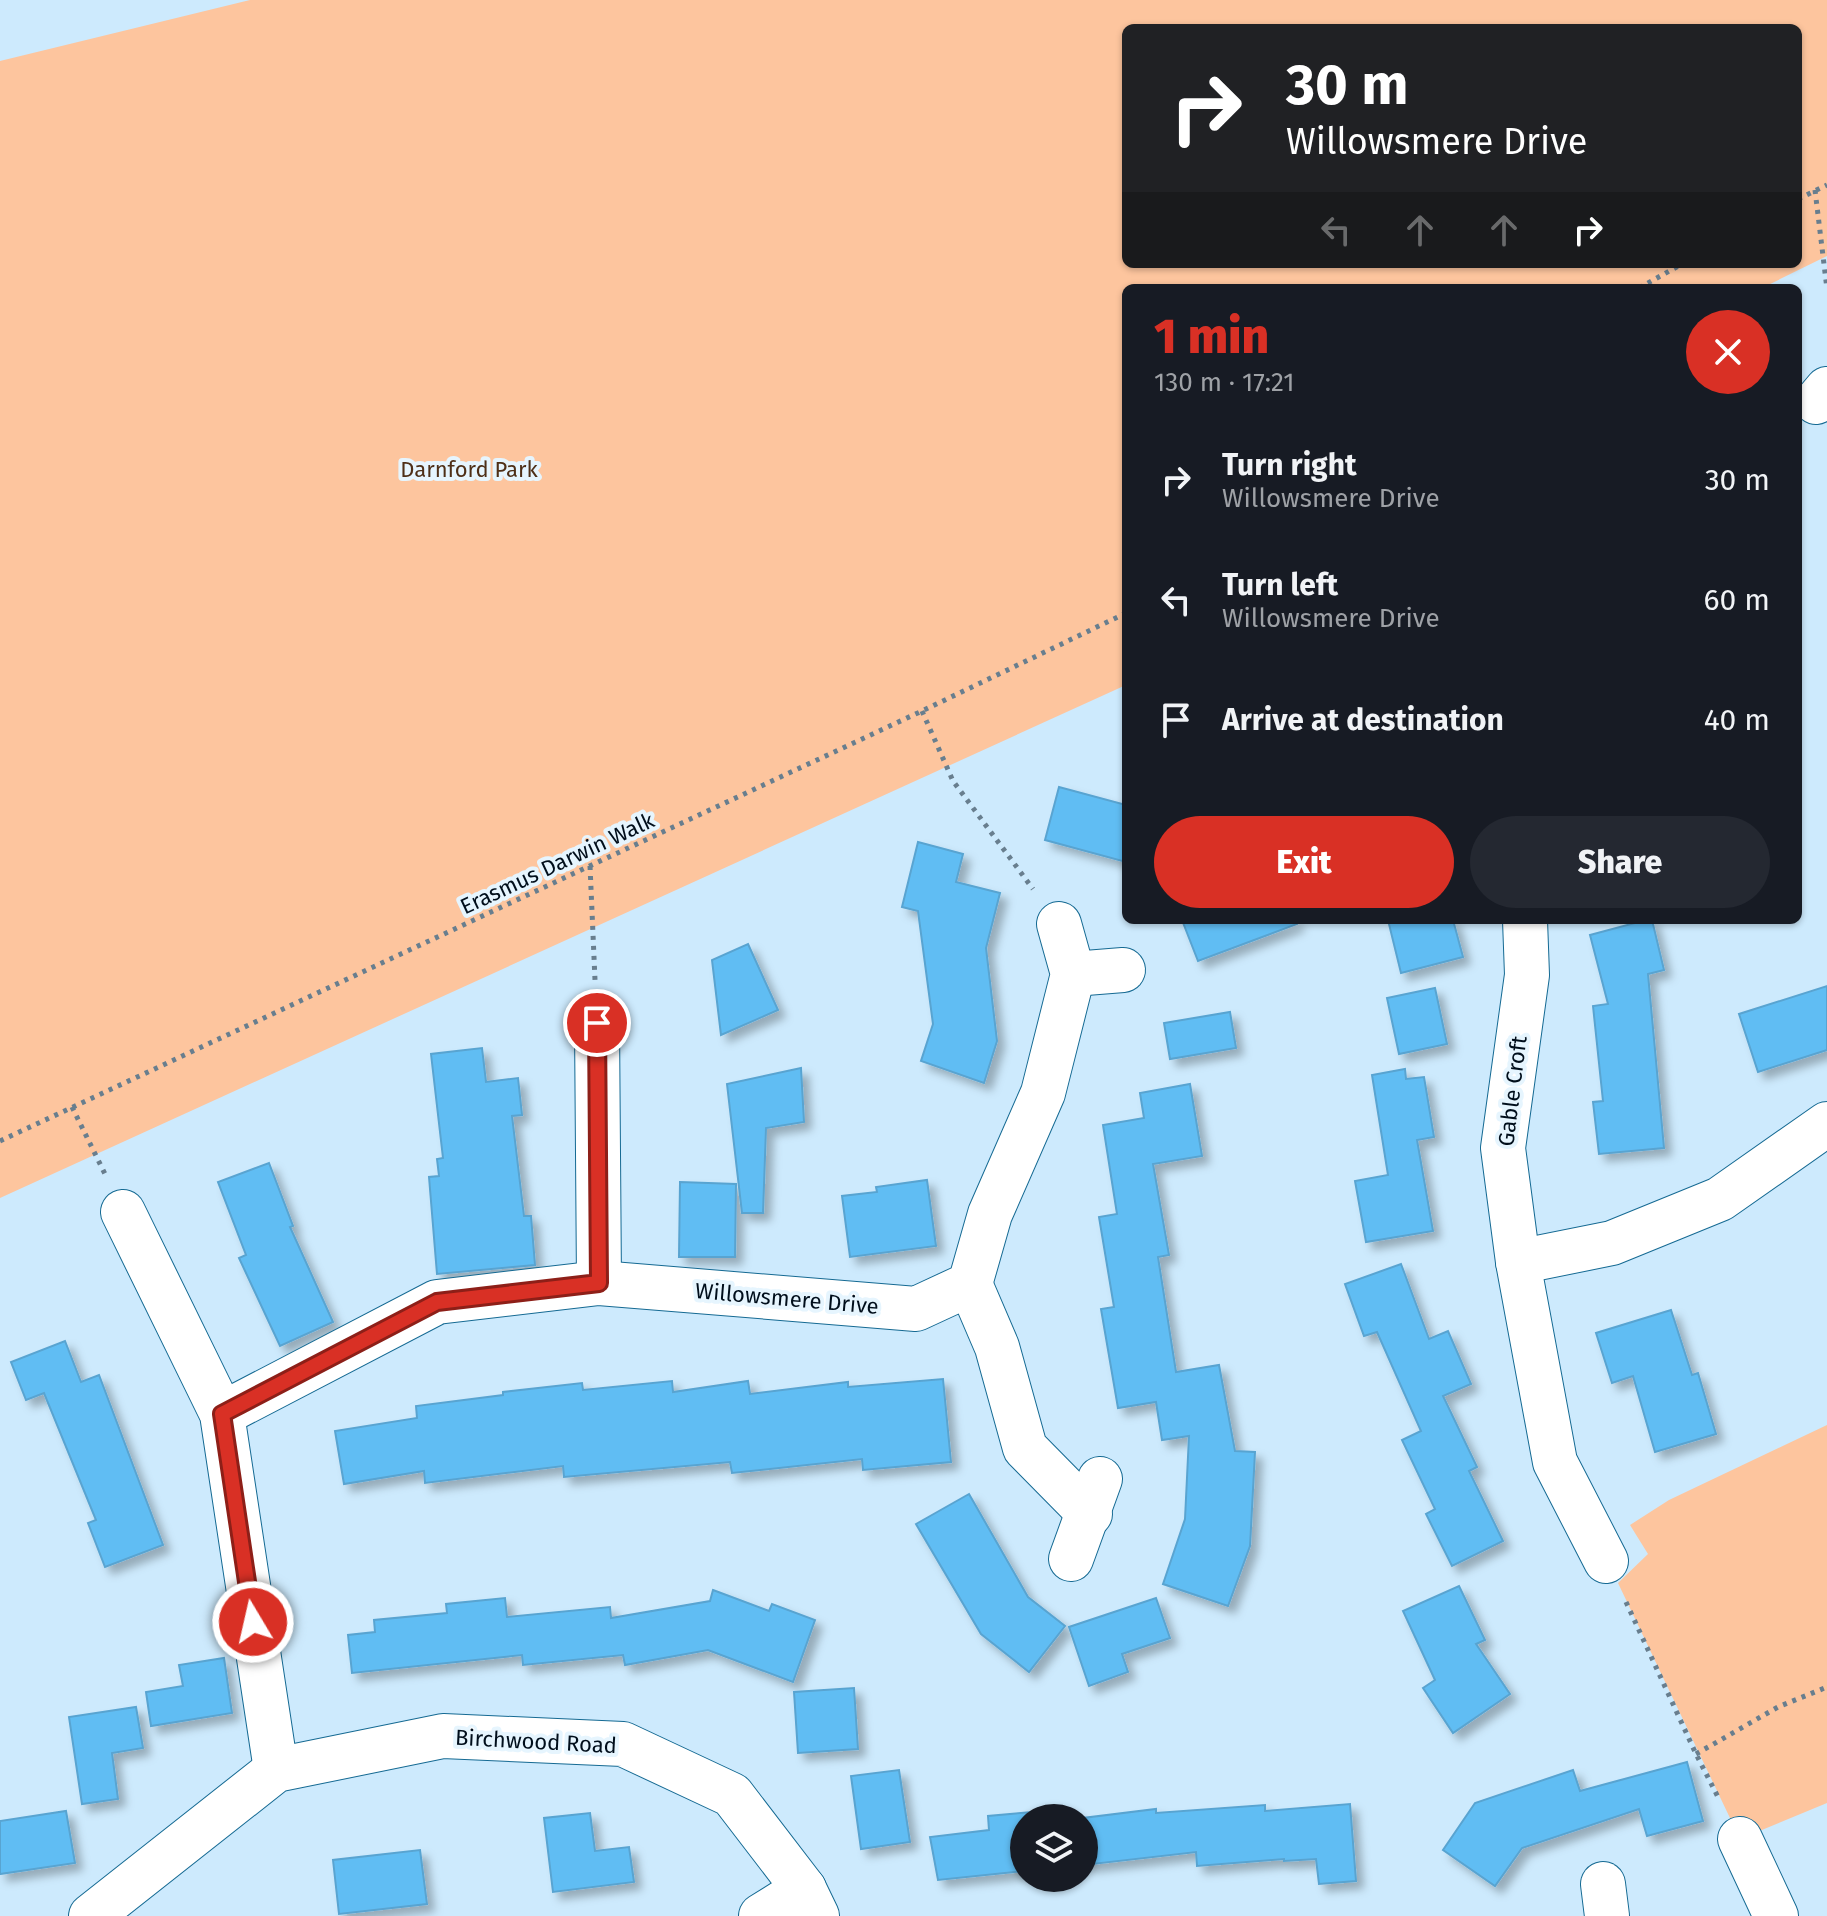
<!DOCTYPE html>
<html lang="en">
<head>
<meta charset="utf-8">
<style>
  :root { --surface:#171b24; --page:#242831; --text:#f1f3f6; --muted:#9ea1a6; --accent:#d93025 }
  body { margin:0; font-family:"Fira Sans",sans-serif; background:var(--page); color:var(--text); height:100vh; display:flex; flex-direction:column; font-size:30px; white-space:nowrap }
  * { box-sizing:border-box; margin:0 }
  p { font-size:26px; color:var(--muted) }
  .icon { flex:none; width:44px; height:44px; fill:none; stroke:currentColor; stroke-width:2; stroke-linecap:round; stroke-linejoin:round }
  .map { position:relative; flex:1; overflow:hidden }
  .drawer { position:absolute; left:1122px; top:284px; width:680px; height:640px; display:flex; flex-direction:column; background:var(--surface); border-radius:12px; box-shadow:0 2px 6px #0004 }
  .drawer>* { flex:none }
  .banner { position:absolute; left:1122px; top:24px; width:680px; height:244px; border-radius:12px; box-shadow:0 2px 6px #0004; background:#202124; color:#fff; overflow:hidden }
  .controls { position:absolute; left:1010px; top:1804px; display:grid; gap:16px }
  .controls a { display:grid; place-items:center; width:88px; height:88px; border-radius:50%; background:var(--surface); box-shadow:0 2px 6px #0004; font-size:40px }
  .pin { position:absolute; display:grid; place-items:center; width:68px; height:68px; color:#fff; margin:-34px; border:4px solid #fff; border-radius:50%; box-shadow:0 2px 8px #0007 }
  .me { position:absolute; width:88px; margin:-44px; rotate:351deg; stroke-linejoin:round; filter:drop-shadow(0 0 6px #0008) }
  .turn { display:flex; align-items:center; gap:28px; height:168px; padding:0 32px; font-size:36px }
  .turn .icon { width:104px; height:104px; stroke-width:2.5 }
  .turn b { display:block; font-size:56px; line-height:68px }
  .lanes { display:flex; align-items:center; height:76px; padding:0 32px; background:#0003; justify-content:center; gap:40px; direction:ltr }
  .lanes .off { opacity:.35 }
  .round { display:grid; place-items:center; flex:none; width:84px; height:84px; border-radius:42px; background:var(--page) }
  .overview { display:flex; align-items:center; justify-content:space-between; height:136px; padding:0 32px }
  h1 { font-size:48px; font-weight:800; line-height:60px; color:var(--accent) }
  .cta { display:flex; gap:16px; margin-top:auto; padding:16px 32px }
  .cta a { flex:1; height:92px; border-radius:48px; background:var(--accent); color:#fff; font-size:32px; font-weight:800; line-height:92px; text-align:center }
  .cta a+a { background:var(--page); color:var(--text) }
  ul { padding:0; list-style:none }
  li { display:flex; align-items:center; gap:24px; height:120px; padding:0 32px }
  li div { flex:1 }
  li b { display:block; font-size:30px }
  li em { font-style:normal }
  .map>svg:first-child { display:block }
  .green { fill:#fdc59e; fill-rule:evenodd }
  .building { fill:#61bdf3; stroke:#59a4d1; stroke-width:2; filter:url(#shadow) }
  .lines { fill:none; stroke-linecap:round; stroke-linejoin:round }
  .minor-casing { stroke:#156a93; stroke-width:46 }
  .path { stroke:#687e8e; stroke-width:5; stroke-dasharray:4 6; stroke-linecap:butt }
  .minor { stroke:#fff; stroke-width:44 }
  .route-casing { stroke:#8d1f18; stroke-width:20 }
  .route { stroke:#d93025; stroke-width:14 }
  .labels { text-anchor:middle; stroke-width:8; stroke-linejoin:round; paint-order:stroke }
  .park-label { font-size:22px; fill:#4e2f17; stroke:#e6f5fe }
  .street-label { font-size:22px; fill:#000e1b; stroke:#e6f5fe }
</style>
</head>
<body>
<div class="map">
<svg width="1827" height="1916" viewBox="0 0 1827 1916">
  <defs>
    <filter id="shadow"><feDropShadow dx="7" dy="7" stdDeviation="4" flood-color="#0004"/></filter>
  </defs>
  <rect width="100%" height="100%" fill="#cdeafd"/>
  <g class="green">
    <path d="M250,0H1827V256L1762,288H1126V685L0,1198V61ZM1126,28H1798V264H1126Z"/>
    <polygon points="1827,1425 1827,1803 1740,1839 1618,1583 1648,1554 1630,1525 1669,1500"/>
  </g>
  <g class="building">
    <polygon points="1059,787 1126,805 1126,862 1045,840"/>
    <polygon points="918,842 963,854 956,882 1000,893 986,948 997,1041 984,1083 921,1061 933,1024 918,911 902,907"/>
    <polygon points="1182,920 1296,920 1297,924 1198,961"/>
    <polygon points="1388,920 1453,920 1463,957 1401,973"/>
    <polygon points="1646,920 1652,920 1664,970 1648,974 1664,1148 1599,1154 1593,1102 1603,1101 1593,1006 1608,1004 1590,935"/>
    <polygon points="748,944 778,1010 721,1035 712,960"/>
    <polygon points="1827,986 1827,1050 1758,1072 1739,1014"/>
    <polygon points="1435,988 1447,1044 1399,1054 1387,998"/>
    <polygon points="1230,1012 1236,1048 1170,1059 1164,1023"/>
    <polygon points="482,1048 486,1082 518,1078 522,1115 512,1116 524,1216 531,1216 535,1265 437,1274 429,1177 439,1176 437,1159 443,1158 431,1054"/>
    <polygon points="801,1068 804,1122 766,1128 763,1213 742,1213 727,1084"/>
    <polygon points="1405,1069 1406,1079 1424,1077 1434,1137 1417,1140 1433,1231 1366,1242 1355,1181 1388,1175 1372,1075"/>
    <polygon points="1190,1084 1202,1156 1153,1164 1169,1255 1158,1257 1176,1372 1219,1365 1235,1451 1255,1452 1250,1546 1228,1606 1163,1584 1185,1519 1189,1436 1162,1440 1156,1402 1118,1408 1101,1309 1114,1307 1099,1217 1117,1214 1103,1125 1144,1118 1140,1093"/>
    <polygon points="269,1163 293,1226 290,1227 333,1322 280,1346 239,1258 246,1255 218,1182"/>
    <polygon points="927,1180 936,1246 850,1257 842,1196 877,1192 876,1187"/>
    <polygon points="680,1182 736,1184 735,1257 679,1257"/>
    <polygon points="1401,1264 1429,1339 1448,1331 1471,1384 1443,1396 1477,1467 1469,1471 1503,1541 1452,1566 1426,1514 1435,1509 1402,1440 1421,1431 1377,1332 1364,1336 1345,1284"/>
    <polygon points="1671,1310 1692,1375 1698,1373 1716,1434 1655,1452 1633,1376 1612,1383 1596,1333"/>
    <polygon points="65,1341 81,1382 99,1375 163,1545 105,1567 88,1523 96,1520 44,1393 26,1400 11,1362"/>
    <polygon points="943,1379 951,1462 863,1470 862,1459 732,1473 730,1462 564,1477 563,1466 425,1483 424,1471 344,1484 335,1431 417,1418 416,1406 503,1395 503,1392 582,1383 583,1390 672,1381 673,1392 748,1381 750,1394 848,1382 848,1387"/>
    <polygon points="969,1494 1028,1597 1065,1626 1029,1672 981,1634 916,1524"/>
    <polygon points="1459,1586 1485,1640 1476,1644 1510,1694 1453,1733 1423,1688 1435,1680 1403,1611"/>
    <polygon points="713,1590 769,1611 772,1604 815,1620 793,1682 708,1650 625,1665 623,1655 523,1665 522,1655 352,1673 348,1635 375,1632 374,1620 447,1613 446,1604 505,1598 507,1617 610,1607 611,1618 710,1601"/>
    <polygon points="1156,1598 1170,1638 1122,1654 1128,1672 1089,1686 1069,1627"/>
    <polygon points="224,1658 232,1713 151,1726 146,1692 183,1686 179,1665"/>
    <polygon points="854,1688 858,1749 798,1753 794,1692"/>
    <polygon points="136,1707 143,1748 112,1753 118,1799 82,1804 69,1717"/>
    <polygon points="1687,1762 1703,1821 1647,1836 1639,1809 1522,1848 1495,1886 1443,1850 1475,1803 1573,1770 1580,1791"/>
    <polygon points="899,1770 910,1842 861,1849 851,1776"/>
    <polygon points="1350,1804 1356,1881 1319,1884 1316,1859 1284,1861 1284,1859 1197,1866 1196,1852 1084,1865 1083,1818 1156,1809 1156,1813 1265,1805 1265,1811"/>
    <polygon points="1064,1809 1065,1818 1024,1818 1024,1871 938,1880 930,1837 989,1830 988,1816"/>
    <polygon points="66,1811 75,1863 0,1874 0,1821"/>
    <polygon points="590,1813 595,1851 629,1847 634,1882 553,1892 544,1818"/>
    <polygon points="420,1850 427,1904 339,1914 333,1860"/>
  </g>
  <g class="lines">
    <g class="minor-casing">
      <g id="minor">
        <polyline points="1816,402 1827,389"/>
        <polyline points="1525,920 1527,975 1503,1148 1518,1262 1555,1462 1606,1561"/>
        <polyline points="1073,974 1123,970"/>
        <polyline points="597,1023 599,1283"/>
        <polyline points="123,1212 222,1414 276,1770"/>
        <polyline points="1518,1262 1612,1243 1720,1199 1827,1124"/>
        <polyline points="970,1284 997,1347 1025,1448 1090,1514"/>
        <polyline points="222,1414 437,1302 599,1283 916,1309 970,1284 990,1214 1043,1093 1073,974 1059,924"/>
        <polyline points="1071,1559 1100,1479"/>
        <polyline points="1740,1839 1776,1916"/>
        <polyline points="1603,1884 1607,1916"/>
        <polyline points="91,1916 276,1770 443,1736 623,1744 732,1795 804,1889 817,1916"/>
        <polyline points="761,1916 804,1889"/>
      </g>
    </g>
    <g class="path">
      <polyline points="1815,190 1827,289"/>
      <polyline points="1798,199 1827,185"/>
      <polyline points="1639,288 1682,264"/>
      <polyline points="922,711 953,781 1033,889"/>
      <polyline points="590,866 595,980"/>
      <polyline points="72,1107 105,1174"/>
      <polyline points="0,1141 922,711 1126,613"/>
      <polyline points="1626,1602 1696,1754 1719,1799"/>
      <polyline points="1696,1754 1778,1707 1827,1687"/>
    </g>
    <use href="#minor" class="minor"/>
  </g>
  <g class="lines">
    <g class="route-casing">
      <polyline id="route" points="253,1622 222,1414 437,1302 599,1283 597,1023"/>
    </g>
    <use href="#route" class="route"/>
  </g>
  <g class="labels">
    <g class="park-label">
      <text x="469" y="477">Darnford Park</text>
    </g>
    <g class="street-label">
      <text transform="translate(557 863) rotate(-25)" y="8">Erasmus Darwin Walk</text>
      <text transform="translate(1512 1091) rotate(-83)" y="8">Gable Croft</text>
      <text transform="translate(787 1298) rotate(5)" y="8">Willowsmere Drive</text>
      <text transform="translate(536 1741) rotate(3)" y="8">Birchwood Road</text>
    </g>
  </g>
</svg>
<div class="controls">
<a><svg class="icon" aria-label="layers" viewBox="0 0 24 24"><path d="M12 4l9 5-9 5-9-5zM3 14l9 5 9-5"/></svg></a>
</div>
<div class="pin" style="left:597px;top:1023px;background:#d93025"><svg class="icon" aria-label="arrive" viewBox="0 0 24 24"><path d="M6 21V4h12l-3 4 3 4H6"/></svg></div>
<svg class="me" style="left:253px;top:1622px" viewBox="-20 -20 40 40"><circle r="17" fill="#d93025" stroke="#fff" stroke-width="3"/><path d="M0-11L8 9 0 5-8 9z" fill="#fff"/></svg>
<div class="banner">
<div class="turn"><svg class="icon" aria-label="right" viewBox="0 0 24 24"><path d="M7 20v-9h11M14 6l5 5-5 5"/></svg><div><b>30 m</b>Willowsmere Drive</div></div>
<div class="lanes"><svg class="icon off" aria-label="left" viewBox="0 0 24 24"><path d="M17 20v-9H6M10 6l-5 5 5 5"/></svg><svg class="icon off" aria-label="ahead" viewBox="0 0 24 24"><path d="M12 20V5M6 11l6-6 6 6"/></svg><svg class="icon off" aria-label="ahead" viewBox="0 0 24 24"><path d="M12 20V5M6 11l6-6 6 6"/></svg><svg class="icon" aria-label="right" viewBox="0 0 24 24"><path d="M7 20v-9h11M14 6l5 5-5 5"/></svg></div>
</div>
<section class="drawer">
<div class="overview"><div><h1>1 min</h1><p>130 m · 17:21</p></div><a class="round" style="background:#d93025;color:#fff"><svg class="icon" aria-label="close" viewBox="0 0 24 24"><path d="M6 6l12 12M18 6L6 18"/></svg></a></div>
<ul>
<li><svg class="icon" aria-label="right" viewBox="0 0 24 24"><path d="M7 20v-9h11M14 6l5 5-5 5"/></svg><div><b>Turn right</b><p>Willowsmere Drive</p></div><em>30 m</em></li>
<li><svg class="icon" aria-label="left" viewBox="0 0 24 24"><path d="M17 20v-9H6M10 6l-5 5 5 5"/></svg><div><b>Turn left</b><p>Willowsmere Drive</p></div><em>60 m</em></li>
<li><svg class="icon" aria-label="arrive" viewBox="0 0 24 24"><path d="M6 21V4h12l-3 4 3 4H6"/></svg><div><b>Arrive at destination</b></div><em>40 m</em></li>
</ul>
<div class="cta"><a>Exit</a><a>Share</a></div>
</section>
</div>
</body>
</html>
